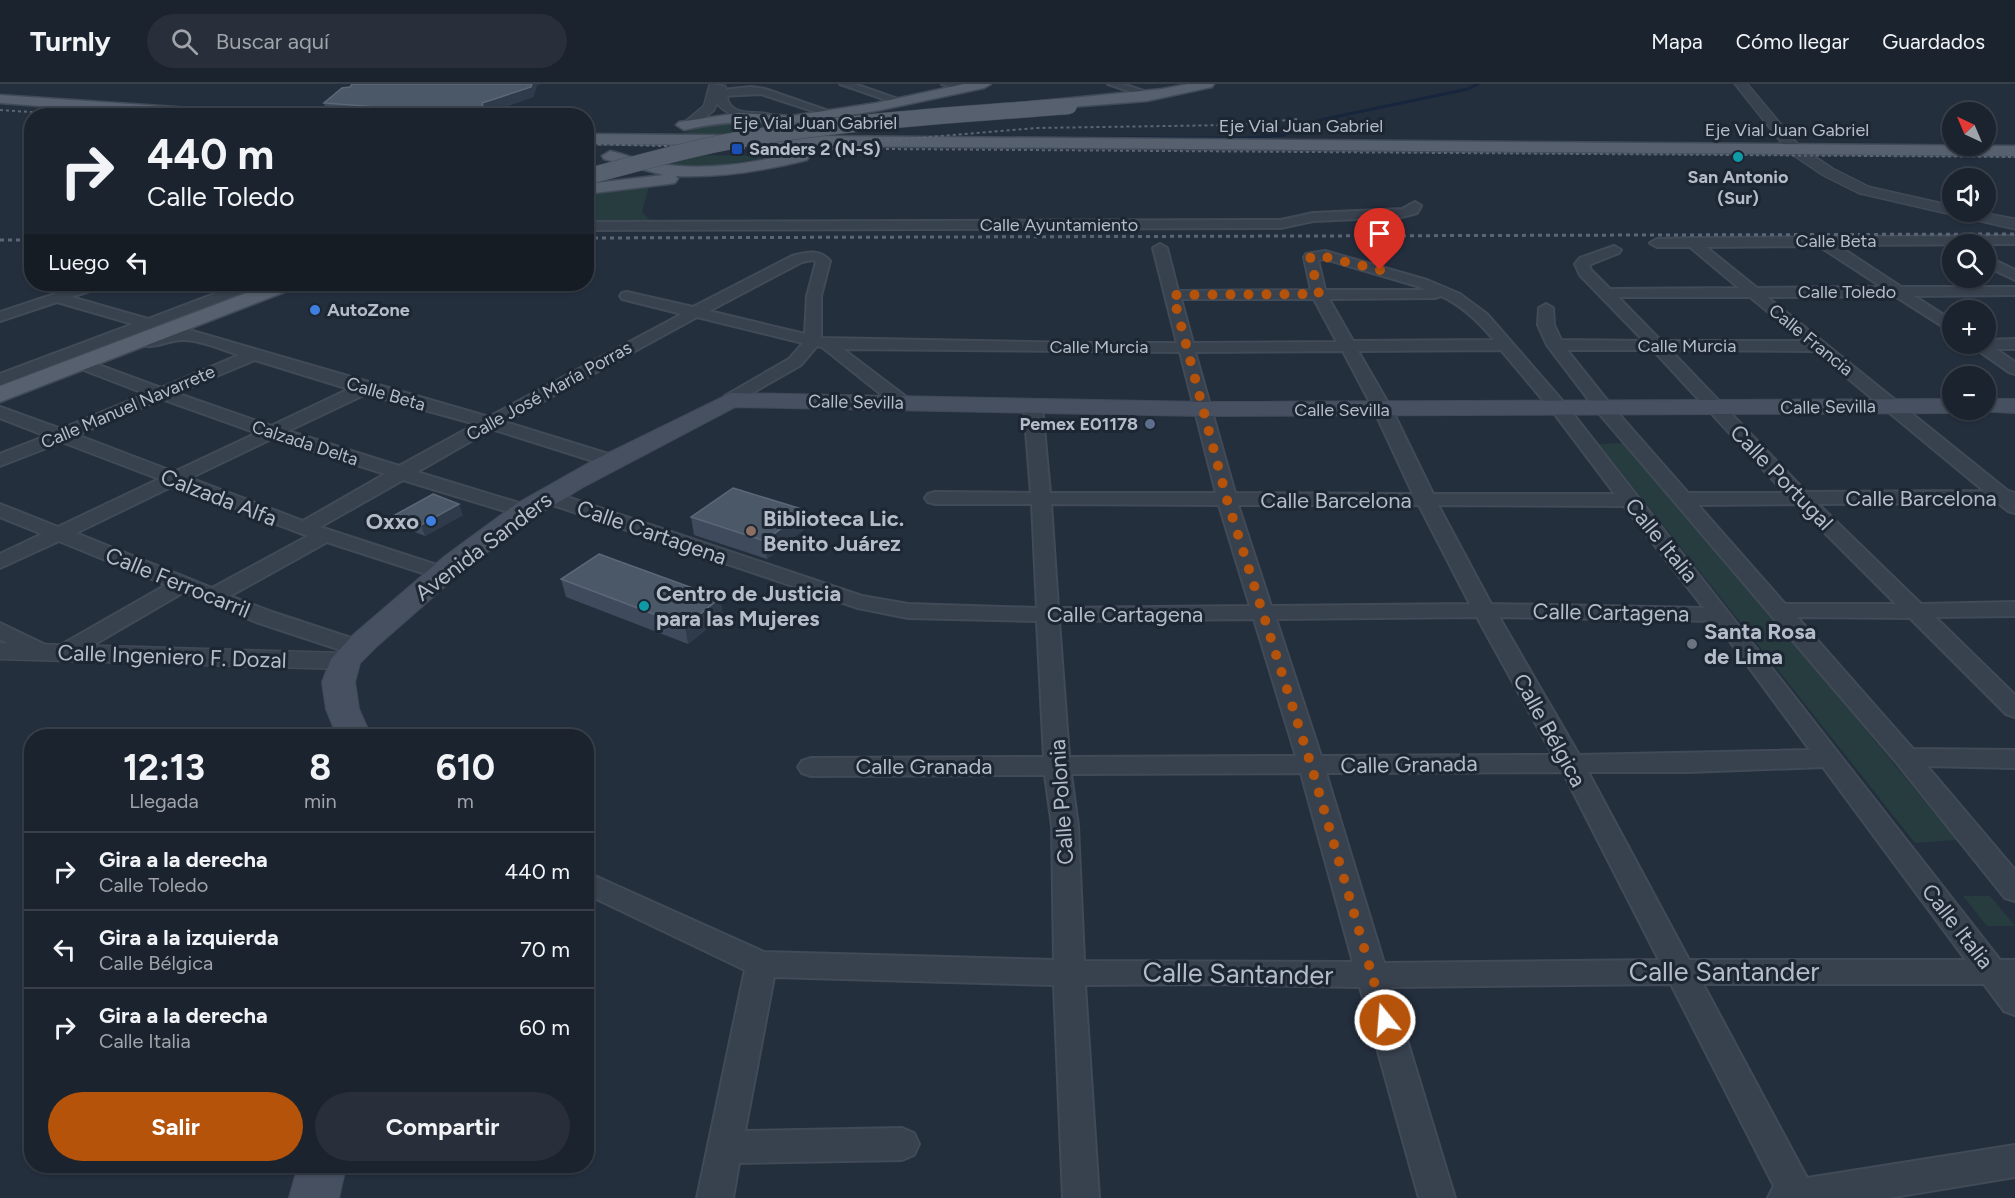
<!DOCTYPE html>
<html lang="es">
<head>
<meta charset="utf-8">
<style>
  :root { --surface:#1b232e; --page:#282f3a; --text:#f1f3f6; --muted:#a0a4aa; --line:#39404a; --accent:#b45309 }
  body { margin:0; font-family:Figtree,sans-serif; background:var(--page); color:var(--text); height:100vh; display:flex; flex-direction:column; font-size:22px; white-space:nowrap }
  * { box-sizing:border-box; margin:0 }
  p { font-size:20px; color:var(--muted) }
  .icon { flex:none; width:33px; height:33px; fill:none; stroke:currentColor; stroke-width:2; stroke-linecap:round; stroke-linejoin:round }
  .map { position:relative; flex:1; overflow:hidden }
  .details { position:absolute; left:24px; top:645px; width:570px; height:444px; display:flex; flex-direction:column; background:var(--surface); border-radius:24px; box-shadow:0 2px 4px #0004,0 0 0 2px var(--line) }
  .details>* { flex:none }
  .hud { position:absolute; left:24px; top:24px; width:570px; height:183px; border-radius:24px; box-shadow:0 2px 4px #0004,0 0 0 2px var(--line); background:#1b232e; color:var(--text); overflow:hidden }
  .needle { width:39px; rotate:316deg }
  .controls { position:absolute; left:1942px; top:18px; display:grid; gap:12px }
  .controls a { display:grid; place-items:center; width:54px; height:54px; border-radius:50%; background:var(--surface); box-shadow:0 2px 4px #0004,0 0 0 2px var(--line); font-size:30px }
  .pin { position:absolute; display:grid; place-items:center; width:51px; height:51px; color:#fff; margin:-62px -26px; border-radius:50% 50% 50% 0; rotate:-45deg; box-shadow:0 0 6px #0007 }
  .pin .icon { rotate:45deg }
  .me { position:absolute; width:66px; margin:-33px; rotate:343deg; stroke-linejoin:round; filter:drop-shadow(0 0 4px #0008) }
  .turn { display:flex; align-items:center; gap:21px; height:126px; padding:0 24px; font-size:27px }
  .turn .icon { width:78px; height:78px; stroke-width:2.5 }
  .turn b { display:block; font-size:42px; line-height:51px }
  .then { display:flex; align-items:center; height:57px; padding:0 24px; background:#0003; gap:12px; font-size:22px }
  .eta { display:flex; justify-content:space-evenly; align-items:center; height:102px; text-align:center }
  .eta b { font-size:36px; font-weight:700; line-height:42px }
  .cta { display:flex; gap:12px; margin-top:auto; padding:12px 24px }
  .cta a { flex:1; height:69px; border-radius:36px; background:var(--accent); color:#fff; font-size:24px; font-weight:700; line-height:69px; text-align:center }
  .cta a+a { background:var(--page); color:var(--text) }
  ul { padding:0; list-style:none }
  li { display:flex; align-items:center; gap:18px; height:78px; padding:0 24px; border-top:2px solid var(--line) }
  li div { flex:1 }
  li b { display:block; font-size:22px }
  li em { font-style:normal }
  header { display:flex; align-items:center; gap:36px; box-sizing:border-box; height:84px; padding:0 30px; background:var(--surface); border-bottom:2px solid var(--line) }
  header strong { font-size:28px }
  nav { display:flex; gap:33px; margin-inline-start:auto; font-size:21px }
  .search { width:420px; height:54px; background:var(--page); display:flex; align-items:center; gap:15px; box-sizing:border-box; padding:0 21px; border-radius:33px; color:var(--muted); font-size:22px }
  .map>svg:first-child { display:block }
  .green { fill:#263c3f }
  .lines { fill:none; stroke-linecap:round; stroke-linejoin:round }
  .stream { stroke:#17263c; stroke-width:3 }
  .minor-casing { stroke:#414a57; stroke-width:4 }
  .tertiary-casing { stroke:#414a57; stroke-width:3 }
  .secondary-casing { stroke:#414a57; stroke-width:2 }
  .primary-casing { stroke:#414a57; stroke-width:3 }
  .minor { fill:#38414e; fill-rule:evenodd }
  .tertiary { fill:#38414e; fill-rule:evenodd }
  .secondary { fill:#465061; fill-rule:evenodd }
  .primary { fill:#56606e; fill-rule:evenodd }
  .rail-far1 { stroke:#5a6575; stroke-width:2; stroke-dasharray:3 3; stroke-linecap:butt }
  .rail { stroke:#5a6575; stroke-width:3; stroke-dasharray:4 4; stroke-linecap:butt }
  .primary-bridge-casing { stroke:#414a57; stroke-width:17; stroke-linecap:butt }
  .primary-bridge { stroke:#56606e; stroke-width:16 }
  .wall { fill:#3f4b5c }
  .shaded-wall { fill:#2f3b4b }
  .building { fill:#4b5868; stroke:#5c6777; stroke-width:1.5 }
  .route { stroke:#b45309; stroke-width:10; stroke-dasharray:0 18 }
  .transit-dot { fill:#1a4fb4; stroke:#1d2633; stroke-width:2 }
  .culture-dot { fill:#0f9aa8; stroke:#1d2633; stroke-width:2 }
  .shop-dot { fill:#3f7fe0; stroke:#1d2633; stroke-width:2 }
  .service-dot { fill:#5c6f8a; stroke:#1d2633; stroke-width:2 }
  .education-dot { fill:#8d6e63; stroke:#1d2633; stroke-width:2 }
  .worship-dot { fill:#6b7280; stroke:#1d2633; stroke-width:2 }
  .labels { text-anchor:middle; stroke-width:6; stroke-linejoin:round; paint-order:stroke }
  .far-street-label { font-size:18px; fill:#b4bcc9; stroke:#1d2633 }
  .far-poi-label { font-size:18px; font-weight:bold; fill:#b4bcc9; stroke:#1d2633; text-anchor:start }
  .street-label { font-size:22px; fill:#b4bcc9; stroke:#1d2633 }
  .poi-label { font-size:22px; font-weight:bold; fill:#b4bcc9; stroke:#1d2633; text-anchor:start }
  .near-street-label { font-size:27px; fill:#b4bcc9; stroke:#1d2633 }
</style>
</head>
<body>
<header>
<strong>Turnly</strong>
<div class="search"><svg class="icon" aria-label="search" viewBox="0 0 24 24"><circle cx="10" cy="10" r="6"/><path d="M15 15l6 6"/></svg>Buscar aquí</div>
<nav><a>Mapa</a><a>Cómo llegar</a><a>Guardados</a></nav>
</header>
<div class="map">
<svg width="2015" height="1114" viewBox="0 0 2015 1114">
  <rect width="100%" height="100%" fill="#242f3e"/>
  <g class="green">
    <polygon points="738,38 775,39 814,51 671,54 700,43"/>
    <polygon points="680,71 778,72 691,85 659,82"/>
    <polygon points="650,99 642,128 652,138 587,138 586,107"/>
    <polygon points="1628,359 1957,756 1915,759 1599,360"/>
    <polygon points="1963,812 1990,812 2015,842 1987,842"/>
  </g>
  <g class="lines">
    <polyline class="stream" points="1070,54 1246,54 1283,51 1320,36 1468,5 1478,0"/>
    <g class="minor-casing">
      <g id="minor">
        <polygon points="840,0 855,0 906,18 898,20"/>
        <polygon points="942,0 958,0 967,4 962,7"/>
        <polygon points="1108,0 1123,0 1158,12 1153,15"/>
        <polygon points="751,3 765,5 837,30 828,32 761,10 722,12 717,9 722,6"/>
        <polygon points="1415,118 1421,122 1417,129 1402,133 1313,137 1281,144 586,146 586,138 1281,136 1313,129 1402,125"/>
        <path d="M2015,152V160L1837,161L1901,203H2015V211L1914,212L1953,237V249L1895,212L1767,213L2008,407L2015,409V429L2008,427L1998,419L1818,420L1921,520L2015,518V532L1935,533L2015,611V633L2006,630L1910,534L1797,533L1913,665L2015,666V684L1927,682L2015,786V817L2005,814L1897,679L1598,328L1547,261L1538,241L1539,224L1546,220L1553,224L1554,241L1561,256L1644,257L1580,191L1575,180L1580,174L1614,162L1621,166L1619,169L1589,181L1591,186L1610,205L1739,204L1690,163H1657L1650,159L1657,155L1692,154ZM1819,162L1882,203L1757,204L1706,163ZM1618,213H1750L1804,257H1661ZM1567,266H1653L1785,409H1688L1610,320ZM1670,266L1815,267L1984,407L1806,408ZM1796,420L1896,520H1785L1698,421Z"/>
        <path d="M1160,160L1167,164L1178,207L1311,206L1304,173L1306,170L1325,167L1427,196L1460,210L1487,230L1566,321L2000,876H2015V931L2004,927L1984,900H1703L1807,1094L2015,1061V1093L1888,1114H1768L1774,1102L1671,900L1391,903L1455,1114H1419L1360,903L1216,900L1085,901L1099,1114H1063L1054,901L774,893L745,1047L902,1044L914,1049L919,1060L914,1071L902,1076L739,1079L733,1114H697L745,886L586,810V788L764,868L1054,876L1052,742L1045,691L811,692L802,689L798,683L802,677L811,674L1044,673L1037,537L908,534L858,524L541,417L538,413L541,409H555L862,512L908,520L1037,524L1032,420H935L928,418L925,414L928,410L935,408L1031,409L1024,322L1027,318H1039L1042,322L1050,409H1216L1180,268L843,265L909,315L911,319L909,323H897L822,263L817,262L801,281L731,321L725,320L723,316L725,312L789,275L803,259L697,233L505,338L618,373L621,377L618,381H606L492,345L417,388L532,423L535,427L532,431H518L403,396L320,443L449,485L452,489L449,493L442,495L435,493L327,458L230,512L272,528L366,559L369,564L366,569L358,571L350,569L256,538L184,508L71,574L63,576L54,572C37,579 15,562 0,555V539L54,565L166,501L59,457L0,484V470L42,450L0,433V420L58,443L159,395L62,358L0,382V370L46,352L0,334V323L61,345L146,310L81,285L79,282L81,279H93L161,304L239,271C222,266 202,256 184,256C170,255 156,265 143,261L140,258L143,255L171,246H189L489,333L682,230L622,215L620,212L622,209L627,208L693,223L792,172C806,168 820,165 830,177L821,212V254L1078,259H1177L1153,164ZM1325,175L1417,202L1426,206H1325L1318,176ZM813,176L816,178L807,212L805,250L709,227L802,178ZM1441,212C1463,222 1479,238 1494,256L1353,257L1329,215L1435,214ZM1181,215H1314L1337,258L1193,259ZM1501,266L1554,329L1615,410H1433L1392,326L1358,267ZM1343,267L1374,326L1413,410L1235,409L1195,268ZM255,276L349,305L271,342L176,309ZM366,310L476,340L399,382L288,347ZM162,315L257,349L174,388L77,351ZM273,354L385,390L303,437L190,394ZM175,401L297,448L308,452L212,504L76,449ZM1051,420L1219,421L1250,522L1058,524ZM1238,421H1419L1470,520L1271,522ZM1438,421L1624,422L1704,524L1491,520ZM1477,533L1553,671L1321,672L1276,535ZM1499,533L1715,537L1810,666L1579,671ZM1254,535L1296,672L1069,673L1059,537ZM1823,683L1966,876H1689L1588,688H1688ZM1563,688L1659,876L1384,879L1326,689ZM1301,689L1353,878L1084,877L1078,742L1071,690Z"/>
        <polygon points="1986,172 2015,186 2015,196 1986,182"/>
        <polygon points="85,200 104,200 102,203 71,213 148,235 240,200 259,200 257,203 0,301 0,290 133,240 57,218 0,237 0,228"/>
        <polygon points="2015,255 2015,265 1996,265 2015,278 2015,290 2009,288 1969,260 1986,260 1986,256"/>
      </g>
    </g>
    <g class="tertiary-casing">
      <g id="tertiary">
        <path d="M710,0L725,2C728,7 726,15 730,20C739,34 764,24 775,33C763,43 725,33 717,19L714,26L694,43H686L684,40L686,37L704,22Z"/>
        <polygon points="1735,0 1747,0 1799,62 1833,85 1869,103 1953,122 1953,128 1978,128 2015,135 2015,145 1859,109 1823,91 1789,68"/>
        <polygon points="0,559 344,569 354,571 358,577 354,583 344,585 0,575"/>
      </g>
    </g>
    <g class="secondary-casing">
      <g id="secondary">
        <polygon points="731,309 1203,318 1953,315 1953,326 1962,326 1953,329 1203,332 735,323 585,402 536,432 466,484 376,563 360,579 355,598 359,625 371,652 337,652 326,625 322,598 331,575 354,550 445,472 516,420 592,377"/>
        <polygon points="1986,315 2015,315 2015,329 1978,327 1977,326 1986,326"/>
        <polygon points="298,1082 346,1082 339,1114 289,1114"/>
      </g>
    </g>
    <g class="primary-casing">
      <g id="primary">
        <path d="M964,0H991L984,4L876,27L810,37L833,44L836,47L828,52C816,49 804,44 792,42C755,35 720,38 684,46L676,41L679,38L739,29L791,32L876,19Z"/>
        <polygon points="1188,0 1214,0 1212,3 1147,17 1031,26 1024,22 1031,18 1162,5"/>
        <polygon points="0,11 248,28 255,32 176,32 0,19"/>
        <polygon points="586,50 2015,62 2015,72 586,60"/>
        <path d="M610,67C625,70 639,77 655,79C703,88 753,79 801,68L809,73L807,76C763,87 720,94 676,92L678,95L675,99L669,100L586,110V100L663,91L604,75L602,72Z"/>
        <polygon points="270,200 298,200 295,204 0,318 0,302"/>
      </g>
    </g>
    <use href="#minor" class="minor"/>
    <use href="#tertiary" class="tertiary"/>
    <use href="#secondary" class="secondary"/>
    <use href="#primary" class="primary"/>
    <g class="rail-far1">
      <polyline points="0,26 90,32"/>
      <polyline points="881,57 1035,44 1234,41 1298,35"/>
      <polyline points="586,60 740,64 2015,73"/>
    </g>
    <g class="rail">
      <polyline points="586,154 2015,150"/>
      <polyline points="0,156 32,156"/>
    </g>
    <g class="primary-bridge-casing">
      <path id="primary-bridge" d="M586,93C636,80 686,65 737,56C847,37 958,31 1069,22"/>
    </g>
    <use href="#primary-bridge" class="primary-bridge"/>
  </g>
  <g class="wall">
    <polygon points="352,0 541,0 537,1 533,13 485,30 485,32 350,32 327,30 324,19 350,3"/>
    <polygon points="395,431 463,431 425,452 399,442"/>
    <polygon points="691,433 807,443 767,475 694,451"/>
    <polygon points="561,495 720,514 723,532 688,560 566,513"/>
  </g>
  <g class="shaded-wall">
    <polygon points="532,0 541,0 537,1 533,13 485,30 485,32 432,32 430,27"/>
    <polygon points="459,420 463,431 425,452 421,441"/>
    <polygon points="805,426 807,443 767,475 765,457"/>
    <polygon points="720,514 723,532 688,560 685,542"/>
  </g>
  <g class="building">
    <polygon points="352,0 532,0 531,3 482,19 483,23 430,27 324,19 342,4 350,3"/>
    <polygon points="733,404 805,426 765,457 691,433"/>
    <polygon points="433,410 459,420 421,441 395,431"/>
    <polygon points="599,470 720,514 685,542 561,495"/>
  </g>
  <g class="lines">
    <polyline class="route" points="1380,186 1317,171 1310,174 1319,210 1173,211 1227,416 1311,681 1385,936"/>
  </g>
  <rect class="transit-dot" x="731" y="59" width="12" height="12" rx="3"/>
  <g class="culture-dot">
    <circle cx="1738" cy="73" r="6"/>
    <circle cx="644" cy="522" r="6"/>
  </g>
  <g class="shop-dot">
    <circle cx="315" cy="226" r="6"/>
    <circle cx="431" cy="437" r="6"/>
  </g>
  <circle class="service-dot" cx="1150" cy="340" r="6"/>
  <circle class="education-dot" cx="751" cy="447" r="6"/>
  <circle class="worship-dot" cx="1692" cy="560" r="6"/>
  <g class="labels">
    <g class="far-street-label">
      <text x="815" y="45">Eje Vial Juan Gabriel</text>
      <text x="1301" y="48">Eje Vial Juan Gabriel</text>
      <text x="1787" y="52">Eje Vial Juan Gabriel</text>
      <text x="1059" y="147">Calle Ayuntamiento</text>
      <text x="1836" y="163">Calle Beta</text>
      <text x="1847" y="214">Calle Toledo</text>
      <text transform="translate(1811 256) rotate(39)" y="6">Calle Francia</text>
      <text x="1687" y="268">Calle Murcia</text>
      <text x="1099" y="269">Calle Murcia</text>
      <text transform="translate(549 307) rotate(-29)" y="6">Calle José María Porras</text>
      <text transform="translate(386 310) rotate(16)" y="6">Calle Beta</text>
      <text transform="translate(856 318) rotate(1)" y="6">Calle Sevilla</text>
      <text transform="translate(128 323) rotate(-23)" y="6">Calle Manuel Navarrete</text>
      <text transform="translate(1828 323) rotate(-1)" y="6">Calle Sevilla</text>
      <text x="1342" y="332">Calle Sevilla</text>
      <text transform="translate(305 359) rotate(18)" y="6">Calzada Delta</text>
    </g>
    <g class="far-poi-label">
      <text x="749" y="71">Sanders 2 (N-S)</text>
      <text x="1738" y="99" text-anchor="middle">San Antonio<tspan x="1738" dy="21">(Sur)</tspan></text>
      <text x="327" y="232">AutoZone</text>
      <text x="1138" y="346" text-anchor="end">Pemex E01178</text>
    </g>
    <g class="street-label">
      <text transform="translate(1782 393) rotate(46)" y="8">Calle Portugal</text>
      <text transform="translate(219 413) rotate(21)" y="8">Calzada Alfa</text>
      <text x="1921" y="422">Calle Barcelona</text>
      <text x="1336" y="424">Calle Barcelona</text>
      <text transform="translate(652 448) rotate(19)" y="8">Calle Cartagena</text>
      <text transform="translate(1662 456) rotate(51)" y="8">Calle Italia</text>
      <text transform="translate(483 462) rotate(-37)" y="8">Avenida Sanders</text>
      <text transform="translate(178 498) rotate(22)" y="8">Calle Ferrocarril</text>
      <text transform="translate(1611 528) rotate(1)" y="8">Calle Cartagena</text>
      <text x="1125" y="538">Calle Cartagena</text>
      <text transform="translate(172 572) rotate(2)" y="8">Calle Ingeniero F. Dozal</text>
      <text transform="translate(1550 646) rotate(61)" y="8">Calle Bélgica</text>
      <text transform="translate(1409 680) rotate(-1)" y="8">Calle Granada</text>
      <text x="924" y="690">Calle Granada</text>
      <text transform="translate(1061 718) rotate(-94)" y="8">Calle Polonia</text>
      <text transform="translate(1958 842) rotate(52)" y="8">Calle Italia</text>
    </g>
    <g class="poi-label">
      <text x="763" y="442">Biblioteca Lic.<tspan x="763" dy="25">Benito Juárez</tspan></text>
      <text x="419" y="445" text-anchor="end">Oxxo</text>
      <text x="656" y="517">Centro de Justicia<tspan x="656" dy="25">para las Mujeres</tspan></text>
      <text x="1704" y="555">Santa Rosa<tspan x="1704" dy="25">de Lima</tspan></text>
    </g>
    <g class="near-street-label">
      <text x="1724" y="897">Calle Santander</text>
      <text transform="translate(1238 890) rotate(1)" y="9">Calle Santander</text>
    </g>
  </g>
</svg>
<div class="controls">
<a><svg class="needle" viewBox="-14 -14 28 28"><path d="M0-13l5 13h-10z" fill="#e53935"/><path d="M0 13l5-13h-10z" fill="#a0a4aa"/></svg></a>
<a><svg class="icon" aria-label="sound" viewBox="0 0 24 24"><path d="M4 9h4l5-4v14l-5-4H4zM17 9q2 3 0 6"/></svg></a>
<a><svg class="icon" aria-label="search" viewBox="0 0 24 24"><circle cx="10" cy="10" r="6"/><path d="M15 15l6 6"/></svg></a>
<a>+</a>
<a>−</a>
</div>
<div class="pin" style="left:1380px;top:186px;background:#d93025"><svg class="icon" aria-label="arrive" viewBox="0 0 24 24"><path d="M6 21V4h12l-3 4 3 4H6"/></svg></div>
<svg class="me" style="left:1385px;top:936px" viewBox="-20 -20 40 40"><circle r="17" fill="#b45309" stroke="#fff" stroke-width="3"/><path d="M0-11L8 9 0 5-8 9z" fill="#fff"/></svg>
<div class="hud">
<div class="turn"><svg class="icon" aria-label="right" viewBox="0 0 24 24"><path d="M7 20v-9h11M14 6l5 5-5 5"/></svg><div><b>440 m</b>Calle Toledo</div></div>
<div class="then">Luego<svg class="icon" aria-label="left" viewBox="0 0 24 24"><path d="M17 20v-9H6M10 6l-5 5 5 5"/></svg></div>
</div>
<section class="details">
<div class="eta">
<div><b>12:13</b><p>Llegada</p></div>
<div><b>8</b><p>min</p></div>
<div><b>610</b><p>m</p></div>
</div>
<ul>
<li><svg class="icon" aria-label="right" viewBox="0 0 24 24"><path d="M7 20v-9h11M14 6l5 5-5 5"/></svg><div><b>Gira a la derecha</b><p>Calle Toledo</p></div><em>440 m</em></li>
<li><svg class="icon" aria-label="left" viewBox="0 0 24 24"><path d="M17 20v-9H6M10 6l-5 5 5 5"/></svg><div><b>Gira a la izquierda</b><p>Calle Bélgica</p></div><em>70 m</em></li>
<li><svg class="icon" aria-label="right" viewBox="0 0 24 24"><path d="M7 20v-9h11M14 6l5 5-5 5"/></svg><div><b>Gira a la derecha</b><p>Calle Italia</p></div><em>60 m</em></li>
</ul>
<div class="cta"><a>Salir</a><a>Compartir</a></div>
</section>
</div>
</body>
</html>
